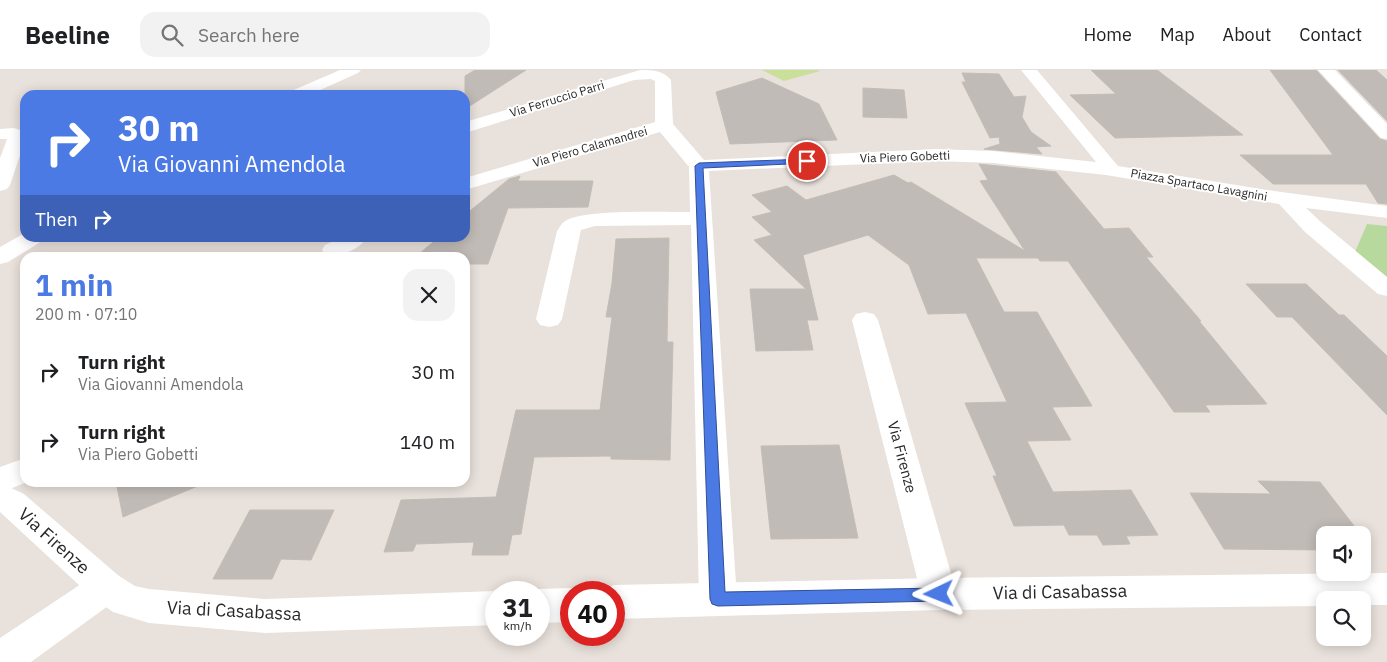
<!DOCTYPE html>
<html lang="en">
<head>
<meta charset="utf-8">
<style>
  :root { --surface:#fff; --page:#f2f2f2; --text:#202124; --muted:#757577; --line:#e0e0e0; --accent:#4c7ae4 }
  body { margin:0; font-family:"IBM Plex Sans",sans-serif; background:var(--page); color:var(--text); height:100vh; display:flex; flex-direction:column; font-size:19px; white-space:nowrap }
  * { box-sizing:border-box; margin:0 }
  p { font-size:16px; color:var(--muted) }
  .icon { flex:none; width:28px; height:28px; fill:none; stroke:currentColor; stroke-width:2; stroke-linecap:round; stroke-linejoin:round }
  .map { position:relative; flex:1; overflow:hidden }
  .panel { position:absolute; left:20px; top:182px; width:450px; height:235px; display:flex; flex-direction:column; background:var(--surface); border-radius:15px; box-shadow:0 2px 12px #0003 }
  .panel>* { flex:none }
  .guide { position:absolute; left:20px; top:20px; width:450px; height:152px; border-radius:15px; box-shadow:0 2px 12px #0003; background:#4c7ae4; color:#fff; overflow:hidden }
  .controls { position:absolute; left:1316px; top:456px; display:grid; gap:10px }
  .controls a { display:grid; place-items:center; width:55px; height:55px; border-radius:10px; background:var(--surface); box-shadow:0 2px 12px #0003; font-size:25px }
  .speed { position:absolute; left:485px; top:511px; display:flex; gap:10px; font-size:25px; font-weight:700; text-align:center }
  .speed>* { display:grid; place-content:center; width:65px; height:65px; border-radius:50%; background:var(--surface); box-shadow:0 2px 12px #0003; line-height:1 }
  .speed small { font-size:12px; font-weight:400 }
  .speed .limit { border:8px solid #d22; background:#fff; color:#111 }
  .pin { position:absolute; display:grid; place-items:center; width:42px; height:42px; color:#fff; margin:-21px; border:2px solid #fff; border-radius:50%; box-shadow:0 1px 5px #0007 }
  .me { position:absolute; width:55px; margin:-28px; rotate:268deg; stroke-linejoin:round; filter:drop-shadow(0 0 4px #0008) }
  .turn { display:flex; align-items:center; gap:18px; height:105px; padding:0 15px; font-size:22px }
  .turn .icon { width:65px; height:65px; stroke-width:2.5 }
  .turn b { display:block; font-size:35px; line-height:42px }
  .then { display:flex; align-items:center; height:48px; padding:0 15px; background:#0003; gap:10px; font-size:19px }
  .round { display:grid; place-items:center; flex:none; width:52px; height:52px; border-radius:15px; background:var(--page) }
  .overview { display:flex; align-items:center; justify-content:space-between; height:85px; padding:0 15px }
  h1 { font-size:30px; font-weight:800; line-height:38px; color:var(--accent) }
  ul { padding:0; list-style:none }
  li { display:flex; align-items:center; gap:15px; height:70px; padding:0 15px }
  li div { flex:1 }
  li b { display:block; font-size:19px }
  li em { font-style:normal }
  header { display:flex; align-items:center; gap:30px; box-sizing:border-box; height:70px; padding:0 25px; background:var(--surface); border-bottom:1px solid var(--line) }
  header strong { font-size:24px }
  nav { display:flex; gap:28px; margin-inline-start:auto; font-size:18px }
  .search { width:350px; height:45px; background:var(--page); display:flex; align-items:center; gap:12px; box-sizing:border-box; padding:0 18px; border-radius:15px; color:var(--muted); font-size:19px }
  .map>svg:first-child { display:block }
  .green { fill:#b8d99d }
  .pitch { fill:#cae09a }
  .building { fill:#c1bbb7; stroke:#c3bdb5 }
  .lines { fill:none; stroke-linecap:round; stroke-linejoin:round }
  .street { fill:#fff; fill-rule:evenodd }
  .secondary { fill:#fff; fill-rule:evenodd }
  .route { fill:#4c7ae4; stroke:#314f94 }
  .labels { text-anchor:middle; stroke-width:4; stroke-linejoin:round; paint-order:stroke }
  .far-street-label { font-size:12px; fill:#282828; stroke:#fff }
  .street-label { font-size:15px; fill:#282828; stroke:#fff }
  .near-street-label { font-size:18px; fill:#282828; stroke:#fff }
</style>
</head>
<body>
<header>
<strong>Beeline</strong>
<div class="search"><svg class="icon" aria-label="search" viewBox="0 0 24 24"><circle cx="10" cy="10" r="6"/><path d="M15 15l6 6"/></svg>Search here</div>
<nav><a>Home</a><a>Map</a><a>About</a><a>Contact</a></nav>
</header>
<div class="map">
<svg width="1387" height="592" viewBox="0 0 1387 592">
  <rect width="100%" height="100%" fill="#e9e1db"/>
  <polygon class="green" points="1367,154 1387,156 1387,207 1355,182"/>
  <polygon class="pitch" points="762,0 818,0 820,1 784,11"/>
  <g class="building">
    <polygon points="475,0 526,0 465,39 465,6"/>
    <polygon points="1091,0 1157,0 1243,65 1115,68 1070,25 1116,24"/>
    <polygon points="1270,0 1316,0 1380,69 1387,71 1387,134 1378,133 1366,114 1273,114 1240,85 1333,85"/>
    <polygon points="1338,0 1376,0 1387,10 1387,51"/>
    <polygon points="962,3 999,4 1014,27 1026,26 1022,47 1031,62 1051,76 1036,77 1042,84 984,79 1000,74 999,67 990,68 962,12 966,12"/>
    <polygon points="762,8 819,34 837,70 730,74 716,22"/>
    <polygon points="863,18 904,20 907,48 863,47"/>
    <polygon points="979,94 1056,102 1104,159 1129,158 1153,187 1146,187 1201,251 1199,251 1267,334 1205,335 1210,342 1174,342 1068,191 1040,191 1038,188 976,188 1004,242 1037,242 1092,336 1052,337 1071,370 1027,371 1053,422 1131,420 1158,465 1126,466 1130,474 1103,475 1097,465 1069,465 1064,455 1014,456 993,406 997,406 965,333 1007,332 966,243 928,244 909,195 868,165 803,185 818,250 807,250 813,280 756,281 750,219 806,219 754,170 772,165 752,147 772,142 752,125 787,116 806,130 894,105 908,113 911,112 1025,181 980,111 988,110"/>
    <polygon points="520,106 518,111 593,111 588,137 508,138 488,194 465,194 465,188 414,188 438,168 465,168 465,145 509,109"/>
    <polygon points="669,168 667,272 673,272 670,390 611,389 611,386 534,387 521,464 512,465 508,485 472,485 474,472 416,474 413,481 384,482 401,430 496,427 516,340 600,340 612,247 606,247 612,213 616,169"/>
    <polygon points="1246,214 1306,214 1339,245 1344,245 1387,286 1387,345 1292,247 1277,247"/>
    <polygon points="839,375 858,468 771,469 761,376"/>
    <polygon points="1258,411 1320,412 1358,461 1325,461 1325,480 1224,479 1190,423 1271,424"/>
    <polygon points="116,412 205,412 205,413 123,447"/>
    <polygon points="250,440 334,440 311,490 281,489 272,509 213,509"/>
  </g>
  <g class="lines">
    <g class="street">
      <path d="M640,0C652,0 663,0 671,10L673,54L704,90L936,79L993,81L1096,92L1021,0H1037L1118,96L1274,121L1387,136V148L1306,138L1321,152L1387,207V226L1378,224L1305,162L1279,134L1106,105L993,93L936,91L709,101L737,529L731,541L718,545L705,541L699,529L691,155L595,156L581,160L562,249L558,255L549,257L540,255L536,249L557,161C560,157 562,152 567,150C587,139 664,142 690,142L689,97L660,62L465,120V108L655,52V11L651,9L634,10L465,63V52Z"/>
      <polygon points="1318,0 1335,0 1387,54 1387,69 1381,68"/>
      <path d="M13,58C20,59 25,62 25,70L10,115L7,119L0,121V88L7,69H0V59Z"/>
      <path d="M340,168H367C359,180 338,188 325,185L322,180L325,175Z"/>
      <polygon points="865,242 874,244 878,250 957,524 952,535 939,540 926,535 921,524 852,250 856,244"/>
      <polygon points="25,388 25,412 27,412 0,423 0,397"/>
      <polygon points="106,501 119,506 124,517 119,528 31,592 0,592 0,568 93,506"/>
    </g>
    <g class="secondary">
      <polygon points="340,0 361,0 358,3 309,25 287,25 289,22"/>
      <polygon points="25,163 25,168 42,168 39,173 8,192 0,194 0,177"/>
      <polygon points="0,413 24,424 119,506 135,516 149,519 265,529 496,521 499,522 496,522 496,555 265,563 149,553 113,542 93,528 0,442"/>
      <polygon points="1387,503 1387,535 1362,535 1362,530 1325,530 1325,536 939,540 614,549 614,522 600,522 601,520 614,515 939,508"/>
      <polygon points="571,518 582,522 571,522 571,552 539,553 539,522 530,522 539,519"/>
    </g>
  </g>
  <polygon class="route" points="807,89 810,90 810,93 703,98 725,522 939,518 945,519 947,524 945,529 939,531 718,536 712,534 710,529 695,96 699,93"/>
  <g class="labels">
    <g class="far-street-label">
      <text transform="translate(557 29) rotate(-17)" y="4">Via Ferruccio Parri</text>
      <text transform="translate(590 77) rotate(-16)" y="4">Via Piero Calamandrei</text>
      <text transform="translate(905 87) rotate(-2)" y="4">Via Piero Gobetti</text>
      <text transform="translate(1199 115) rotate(10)" y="4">Piazza Spartaco Lavagnini</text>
    </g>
    <g class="street-label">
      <text transform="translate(902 387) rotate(75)" y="5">Via Firenze</text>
    </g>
    <g class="near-street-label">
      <text transform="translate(54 471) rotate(42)" y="6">Via Firenze</text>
      <text transform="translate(1060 522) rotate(-1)" y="6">Via di Casabassa</text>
      <text transform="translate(234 541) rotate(3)" y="6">Via di Casabassa</text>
    </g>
  </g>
</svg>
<div class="controls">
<a><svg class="icon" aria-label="sound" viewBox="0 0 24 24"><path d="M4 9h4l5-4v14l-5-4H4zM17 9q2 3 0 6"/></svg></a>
<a><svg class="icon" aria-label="search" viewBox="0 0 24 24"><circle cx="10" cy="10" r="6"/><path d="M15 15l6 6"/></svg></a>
</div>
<div class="speed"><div>31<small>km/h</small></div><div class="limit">40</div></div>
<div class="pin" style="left:807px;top:91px;background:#d93025"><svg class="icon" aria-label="arrive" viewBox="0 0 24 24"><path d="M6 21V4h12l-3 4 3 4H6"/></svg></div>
<svg class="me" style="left:939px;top:524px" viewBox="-20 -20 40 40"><path d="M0-17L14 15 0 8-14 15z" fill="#4c7ae4" stroke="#fff" stroke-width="4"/></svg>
<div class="guide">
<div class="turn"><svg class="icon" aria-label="right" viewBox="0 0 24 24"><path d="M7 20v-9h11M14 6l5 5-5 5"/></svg><div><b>30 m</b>Via Giovanni Amendola</div></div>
<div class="then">Then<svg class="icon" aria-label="right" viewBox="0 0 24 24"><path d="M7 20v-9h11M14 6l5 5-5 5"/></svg></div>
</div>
<section class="panel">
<div class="overview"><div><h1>1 min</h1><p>200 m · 07:10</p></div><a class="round"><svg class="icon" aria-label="close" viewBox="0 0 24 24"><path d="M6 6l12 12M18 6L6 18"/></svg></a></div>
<ul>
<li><svg class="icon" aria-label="right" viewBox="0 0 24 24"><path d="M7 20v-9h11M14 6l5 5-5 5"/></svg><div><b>Turn right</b><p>Via Giovanni Amendola</p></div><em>30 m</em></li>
<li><svg class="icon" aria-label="right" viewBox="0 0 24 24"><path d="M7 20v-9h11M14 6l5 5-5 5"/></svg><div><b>Turn right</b><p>Via Piero Gobetti</p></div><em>140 m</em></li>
</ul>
</section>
</div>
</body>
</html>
